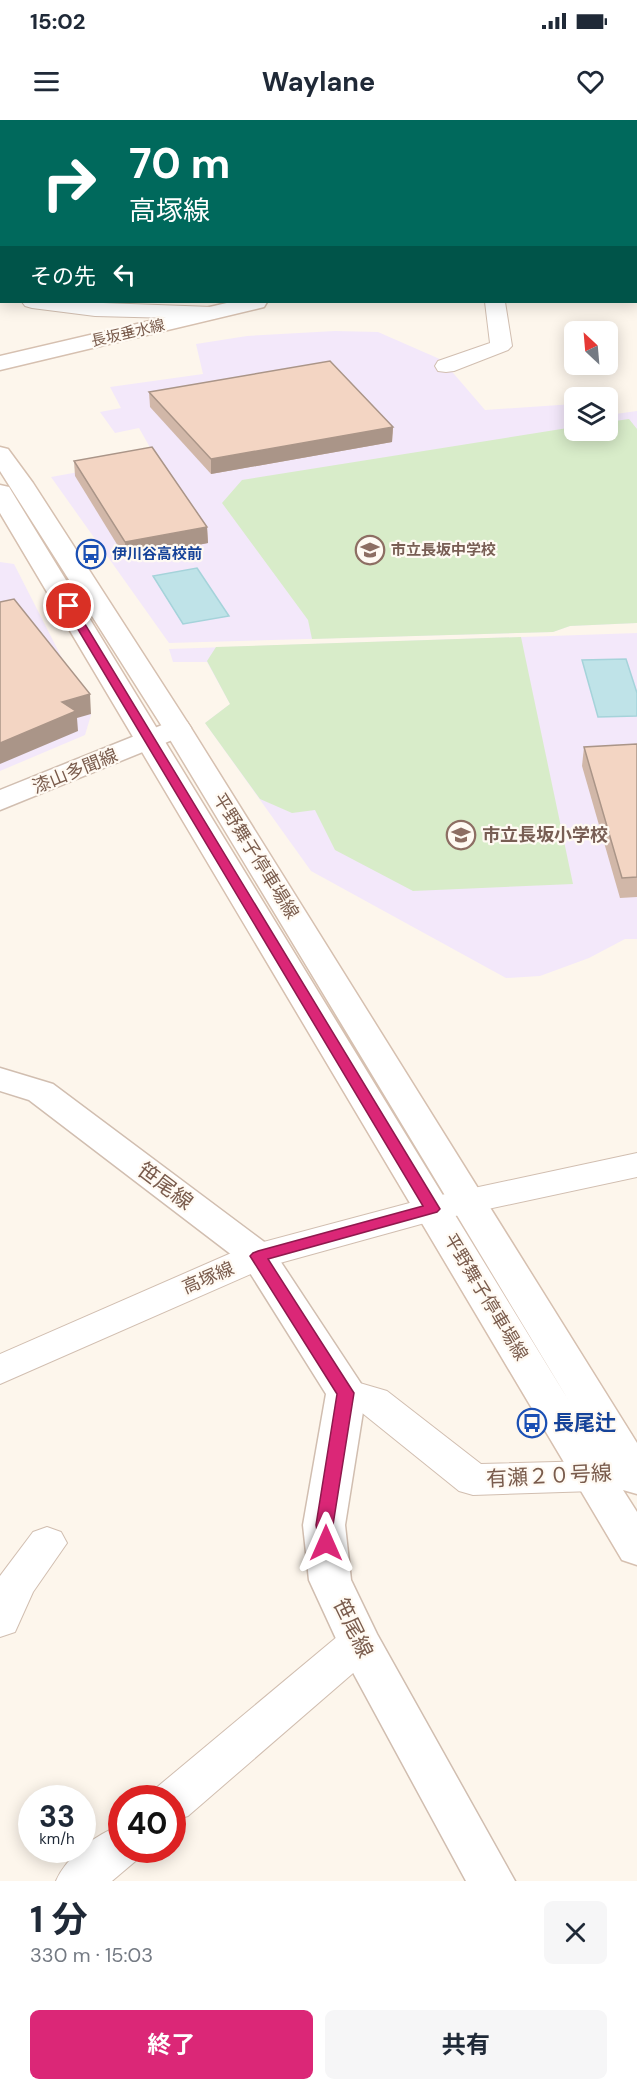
<!DOCTYPE html>
<html lang="ja">
<head>
<meta charset="utf-8">
<style>
  :root { --surface:#fff; --page:#f6f6f7; --text:#1f2937; --muted:#747a83; --accent:#db2777 }
  body { margin:0; font-family:"DM Sans","Noto Sans JP",sans-serif; background:var(--page); color:var(--text); height:100vh; display:flex; flex-direction:column; font-size:22px; white-space:nowrap }
  * { box-sizing:border-box; margin:0 }
  p { font-size:20px; color:var(--muted) }
  .icon { flex:none; width:33px; height:33px; fill:none; stroke:currentColor; stroke-width:2; stroke-linecap:round; stroke-linejoin:round }
  .map { position:relative; height:1761px; overflow:hidden }
  .sheet { display:flex; flex-direction:column; background:var(--surface); flex:1 }
  .sheet>* { flex:none }
  .guide { position:absolute; left:0px; top:0px; width:638px; height:183px; box-shadow:0 3px 15px #0003; background:#00695c; color:#fff; overflow:hidden }
  .needle { width:39px; rotate:334deg }
  .buttons { position:absolute; left:564px; top:201px; display:grid; gap:12px }
  .buttons a { display:grid; place-items:center; width:54px; height:54px; border-radius:9px; background:var(--surface); box-shadow:0 3px 15px #0003; font-size:30px }
  .speed { position:absolute; left:18px; top:1665px; display:flex; gap:12px; font-size:30px; font-weight:700; text-align:center }
  .speed>* { display:grid; place-content:center; width:78px; height:78px; border-radius:50%; background:var(--surface); box-shadow:0 3px 15px #0003; line-height:1 }
  .speed small { font-size:15px; font-weight:400 }
  .speed .limit { border:9px solid #d22; background:#fff; color:#111 }
  .pin { position:absolute; display:grid; place-items:center; width:51px; height:51px; color:#fff; margin:-26px; border:3px solid #fff; border-radius:50%; box-shadow:0 2px 6px #0007 }
  .me { position:absolute; width:66px; margin:-33px; rotate:0deg; stroke-linejoin:round; filter:drop-shadow(0 0 4px #0008) }
  .turn { display:flex; align-items:center; gap:21px; height:126px; padding:0 30px; font-size:27px }
  .turn .icon { width:78px; height:78px; stroke-width:2.5 }
  .turn b { display:block; font-size:42px; line-height:51px }
  .then { display:flex; align-items:center; height:57px; padding:0 30px; background:#0003; gap:12px; font-size:22px }
  .round { display:grid; place-items:center; flex:none; width:63px; height:63px; border-radius:9px; background:var(--page) }
  .head { display:flex; align-items:center; justify-content:space-between; height:102px; padding:0 30px }
  h1 { font-size:36px; font-weight:700; line-height:45px }
  .button { display:flex; gap:12px; margin-top:auto; padding:12px 30px }
  .button a { flex:1; height:69px; border-radius:9px; background:var(--accent); color:#fff; font-size:24px; font-weight:700; line-height:69px; text-align:center }
  .button a+a { background:var(--page); color:var(--text) }
  .status { display:flex; justify-content:space-between; align-items:center; height:42px; padding:0 30px; background:var(--surface); direction:ltr }
  .status svg { height:16px; fill:currentColor }
  header { display:flex; justify-content:space-between; align-items:center; height:78px; padding:0 30px; background:var(--surface); font-size:27px; font-weight:700 }
  .map>svg:first-child { display:block }
  .education { fill:#f3e8fa }
  .green { fill:#d8ecc9 }
  .water { fill:#bfe3e8; stroke:#a5d3da; stroke-width:1.5 }
  .lines { fill:none; stroke-linecap:round; stroke-linejoin:round }
  .minor-casing { stroke:#d1beb0; stroke-width:2 }
  .tertiary-casing { stroke:#d1beb0; stroke-width:3 }
  .secondary-casing { stroke:#d6c0b0; stroke-width:3 }
  .minor { fill:#fff; fill-rule:evenodd }
  .tertiary { fill:#fff; fill-rule:evenodd }
  .secondary { fill:#fff; fill-rule:evenodd }
  .wall { fill:#d1b7a8 }
  .shaded-wall { fill:#aa9588 }
  .building { fill:#f3d5c3; stroke:#aa9588; stroke-width:1.5 }
  .route { fill:#db2777; stroke:#8e194d; stroke-width:1.5 }
  .labels { text-anchor:middle; stroke-width:4.5; stroke-linejoin:round; paint-order:stroke }
  .far-street-label { font-size:15px; fill:#7a5c4d; stroke:#fffaf3 }
  .far-education-label { font-size:15px; font-weight:bold; fill:#785e54; stroke:#fffaf3; text-anchor:start }
  .far-transit-label { font-size:15px; font-weight:bold; fill:#164399; stroke:#fffaf3; text-anchor:start }
  .street-label { font-size:18px; fill:#7a5c4d; stroke:#fffaf3 }
  .education-label { font-size:18px; font-weight:bold; fill:#785e54; stroke:#fffaf3; text-anchor:start }
  .near-street-label { font-size:21px; fill:#7a5c4d; stroke:#fffaf3 }
  .near-transit-label { font-size:21px; font-weight:bold; fill:#164399; stroke:#fffaf3; text-anchor:start }
</style>
</head>
<body>
<div class="status"><b>15:02</b><svg viewBox="0 0 49 12"><path d="M0 12V9h3v3zM5 12V6h3v6zM10 12V3h3v9zM15 12V0h3v12zM26 1h20v11H26zM47 4h2v5h-2z"/></svg></div>
<header><svg class="icon" aria-label="menu" viewBox="0 0 24 24"><path d="M4 6h16M4 12h16M4 18h16"/></svg>Waylane<svg class="icon" aria-label="heart" viewBox="0 0 24 24"><path d="M12 20l-8-8c-3-5 5-10 8-4 3-6 11-1 8 4z"/></svg></header>
<div class="map">
<svg width="637" height="1761" viewBox="0 0 637 1761">
  <rect width="100%" height="100%" fill="#fdf6ec"/>
  <g class="education">
    <polygon points="335,211 378,212 442,240 485,290 574,284 574,310 608,310 608,295 637,291 637,503 570,506 553,512 169,523 51,357 156,338 139,308 115,313 100,292 121,288 110,267 203,254 196,224 247,216"/>
    <polygon points="0,442 14,444 91,595 85,615 0,651"/>
    <polygon points="637,513 637,819 625,819 589,838 540,856 506,858 311,751 205,603 230,584 207,542 173,542 169,529"/>
  </g>
  <g class="green">
    <polygon points="0,0 201,0 209,1 2,2 1,164"/>
    <polygon points="253,0 514,0 244,1"/>
    <polygon points="629,299 637,309 637,503 570,506 553,512 312,519 308,500 222,383 242,360 574,307 574,310 608,310 608,302"/>
    <polygon points="521,517 573,764 413,771 335,730 315,690 292,693 260,679 205,603 230,584 207,541 216,527"/>
  </g>
  <g class="water">
    <polygon points="197,448 229,496 183,504 153,456"/>
    <polygon points="626,539 637,573 637,596 598,597 582,540"/>
  </g>
  <g class="lines">
    <g class="minor-casing">
      <g id="minor">
        <rect x="0" y="168" width="2" height="12"/>
        <polygon points="22,182 76,182 212,187 219,189 222,193 219,197 212,199 95,196 32,188 25,186"/>
        <polygon points="485,182 505,182 512,226 508,230 454,251 446,252 438,251 435,246 438,241 490,223"/>
        <polygon points="637,1033 637,1057 432,1101 269,1146 0,1264 0,1234 245,1127 432,1077"/>
        <polygon points="346,1259 387,1271 481,1344 594,1341 637,1336 637,1366 594,1371 473,1375 459,1371 361,1292 333,1283 327,1273 333,1263"/>
        <polygon points="47,1407 61,1412 67,1423 33,1472 15,1512 0,1517 0,1456 33,1412"/>
        <polygon points="359,1506 374,1511 380,1523 374,1535 188,1696 172,1701 172,1678 151,1678 156,1668 344,1511"/>
        <path d="M122,1705V1730H142L138,1739L112,1761H56C67,1736 96,1714 122,1705Z"/>
      </g>
    </g>
    <g class="tertiary-casing">
      <g id="tertiary">
        <polygon points="177,599 187,602 191,608 187,614 0,690 0,670"/>
        <polygon points="0,948 53,964 271,1127 360,1262 366,1273 345,1405 351,1460 377,1514 515,1761 466,1761 344,1536 309,1460 303,1405 326,1274 245,1145 29,980 0,971"/>
      </g>
    </g>
    <g class="secondary-casing">
      <g id="secondary">
        <rect x="636" y="116" width="1" height="12"/>
        <polygon points="231,182 267,182 264,187 0,250 0,236"/>
        <polygon points="0,327 8,329 33,363 191,608 637,1323 637,1374 623,1370 637,1392 637,1445 622,1440 0,393 0,365 9,367 12,372 569,1281 163,608 0,351"/>
      </g>
    </g>
    <use href="#minor" class="minor"/>
    <use href="#tertiary" class="tertiary"/>
    <use href="#secondary" class="secondary"/>
  </g>
  <g class="wall">
    <polygon points="149,272 393,307 392,322 211,354 150,287"/>
    <polygon points="74,341 207,407 208,423 126,439 75,356"/>
    <polygon points="637,624 637,777 620,778 582,646 584,627"/>
  </g>
  <g class="shaded-wall">
    <polygon points="393,307 392,322 211,354 211,339"/>
    <polygon points="207,407 208,423 126,439 125,422"/>
    <polygon points="90,574 91,594 77,598 78,611 0,644 0,623 62,582"/>
  </g>
  <g class="building">
    <polygon points="330,241 393,307 211,339 149,272"/>
    <polygon points="152,327 207,407 125,422 74,341"/>
    <polygon points="14,479 90,574 62,582 76,591 0,623 0,482"/>
    <polygon points="637,624 637,757 622,758 584,627"/>
  </g>
  <polygon class="route" points="69,483 74,486 440,1089 437,1092 268,1139 354,1273 333,1405 335,1423 332,1428 326,1430 320,1428 316,1405 337,1274 250,1136 253,1133 258,1131 423,1086 64,486"/>
  <defs>
    <g id="school-ring" transform="scale(1.5)"><circle r="9.5" fill="#fffaf3" stroke="#8d6e63" stroke-width="1.5"/><path d="M0-5L7-2L0 1L-7-2ZM-4 1L0 2.5L4 1V4Q0 6-4 4Z" fill="#8d6e63"/></g>
    <g id="bus-ring" transform="scale(1.5)"><circle r="9.5" fill="#fffaf3" stroke="#1a4fb4" stroke-width="1.5"/><path d="M-5-6H5V4H4V6H2V4H-2V6H-4V4H-5ZM-3.5-4V0h7V-4ZM-3.5 1.2v1.5H-2V1.2ZM2 1.2v1.5H3.5V1.2Z" fill="#1a4fb4"/></g>
  </defs>
  <g fill-rule="evenodd">
    <use href="#school-ring" x="370" y="430"/>
    <use href="#bus-ring" x="91" y="434"/>
    <use href="#school-ring" x="461" y="715"/>
    <use href="#bus-ring" x="532" y="1303"/>
  </g>
  <g class="labels">
    <g class="far-street-label">
      <text transform="translate(128 213) rotate(-13)" y="5">長坂垂水線</text>
    </g>
    <g class="far-education-label">
      <text x="391" y="435">市立長坂中学校</text>
    </g>
    <g class="far-transit-label">
      <text x="112" y="439">伊川谷高校前</text>
    </g>
    <g class="street-label">
      <text transform="translate(75 651) rotate(-22)" y="6">漆山多聞線</text>
      <text transform="translate(256 736) rotate(58)" y="6">平野舞子停車場線</text>
      <text transform="translate(208 1158) rotate(-23)" y="6">高塚線</text>
      <text transform="translate(486 1177) rotate(59)" y="6">平野舞子停車場線</text>
    </g>
    <g class="education-label">
      <text x="482" y="721">市立長坂小学校</text>
    </g>
    <g class="near-street-label">
      <text transform="translate(165 1066) rotate(37)" y="7">笹尾線</text>
      <text transform="translate(549 1356) rotate(-3)" y="7">有瀬２０号線</text>
      <text transform="translate(353 1508) rotate(64)" y="7">笹尾線</text>
    </g>
    <g class="near-transit-label">
      <text x="553" y="1310">長尾辻</text>
    </g>
  </g>
</svg>
<div class="buttons">
<a><svg class="needle" viewBox="-14 -14 28 28"><path d="M0-13l5 13h-10z" fill="#e53935"/><path d="M0 13l5-13h-10z" fill="#747a83"/></svg></a>
<a><svg class="icon" aria-label="layers" viewBox="0 0 24 24"><path d="M12 4l9 5-9 5-9-5zM3 14l9 5 9-5"/></svg></a>
</div>
<div class="speed"><div>33<small>km/h</small></div><div class="limit">40</div></div>
<div class="pin" style="left:69px;top:486px;background:#d93025"><svg class="icon" aria-label="arrive" viewBox="0 0 24 24"><path d="M6 21V4h12l-3 4 3 4H6"/></svg></div>
<svg class="me" style="left:326px;top:1423px" viewBox="-20 -20 40 40"><path d="M0-17L14 15 0 8-14 15z" fill="#db2777" stroke="#fff" stroke-width="4"/></svg>
<div class="guide">
<div class="turn"><svg class="icon" aria-label="right" viewBox="0 0 24 24"><path d="M7 20v-9h11M14 6l5 5-5 5"/></svg><div><b>70 m</b>高塚線</div></div>
<div class="then">その先<svg class="icon" aria-label="left" viewBox="0 0 24 24"><path d="M17 20v-9H6M10 6l-5 5 5 5"/></svg></div>
</div>
</div>
<section class="sheet">
<div class="head"><div><h1>1 分</h1><p>330 m · 15:03</p></div><a class="round"><svg class="icon" aria-label="close" viewBox="0 0 24 24"><path d="M6 6l12 12M18 6L6 18"/></svg></a></div>
<div class="button"><a>終了</a><a>共有</a></div>
</section>
</body>
</html>
